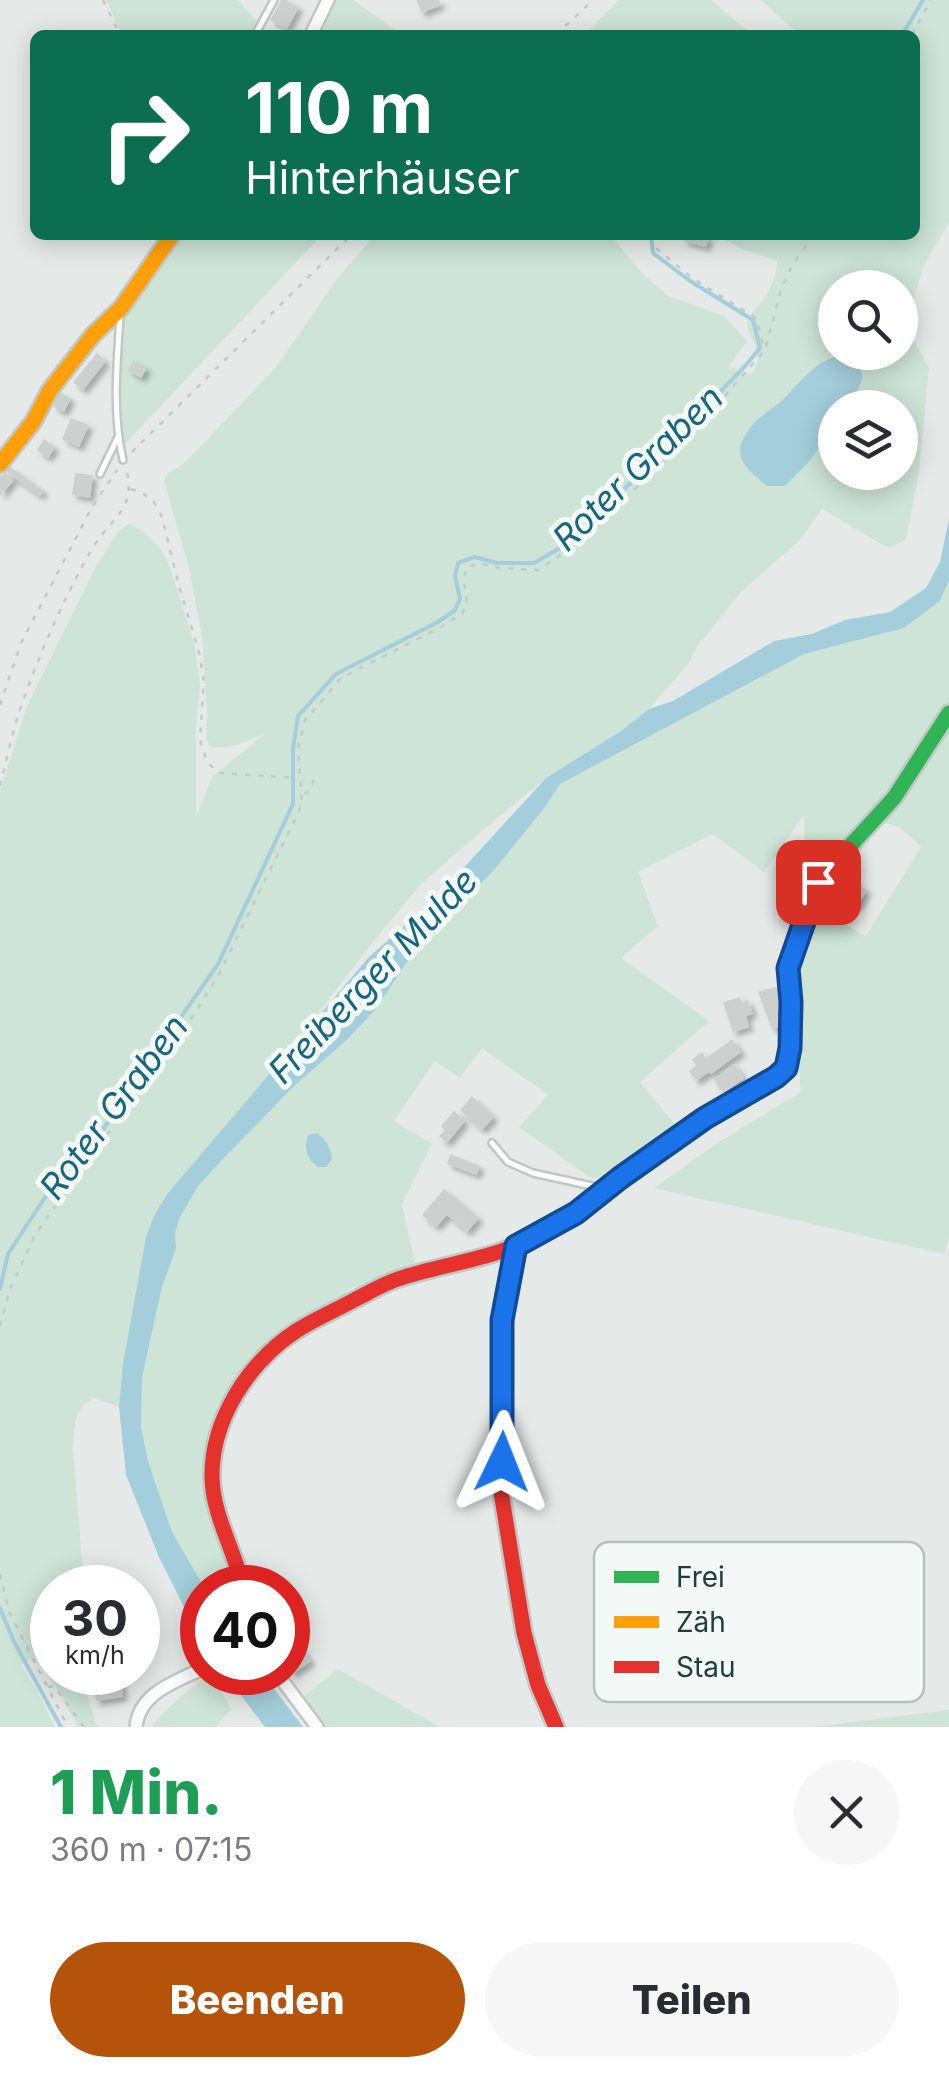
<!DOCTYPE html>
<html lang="de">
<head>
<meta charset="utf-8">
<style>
  :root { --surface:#fff; --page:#f7f7f7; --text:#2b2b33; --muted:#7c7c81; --accent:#b45309 }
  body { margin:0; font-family:Inter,sans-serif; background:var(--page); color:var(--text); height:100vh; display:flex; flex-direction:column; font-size:38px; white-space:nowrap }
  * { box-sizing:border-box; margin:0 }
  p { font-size:32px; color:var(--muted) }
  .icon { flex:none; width:55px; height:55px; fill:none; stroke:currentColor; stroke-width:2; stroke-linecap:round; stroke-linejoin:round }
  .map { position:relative; height:1727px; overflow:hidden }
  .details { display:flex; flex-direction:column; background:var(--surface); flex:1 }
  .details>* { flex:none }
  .banner { position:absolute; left:30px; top:30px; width:890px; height:210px; border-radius:15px; box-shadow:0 5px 25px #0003; background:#0b6e4f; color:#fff; overflow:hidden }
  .buttons { position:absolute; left:818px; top:270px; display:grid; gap:20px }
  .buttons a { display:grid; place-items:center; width:100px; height:100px; border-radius:50%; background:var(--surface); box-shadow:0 5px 25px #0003; font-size:50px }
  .speed { position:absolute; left:30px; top:1565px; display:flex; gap:20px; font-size:50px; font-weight:700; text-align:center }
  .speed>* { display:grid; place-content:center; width:130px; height:130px; border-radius:50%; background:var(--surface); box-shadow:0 5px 25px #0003; line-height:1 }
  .speed small { font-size:25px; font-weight:400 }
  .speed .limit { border:15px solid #d22; background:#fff; color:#111 }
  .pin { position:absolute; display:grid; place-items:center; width:85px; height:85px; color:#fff; margin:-42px; border-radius:20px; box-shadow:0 5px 15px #0006 }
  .me { position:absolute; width:110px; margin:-55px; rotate:2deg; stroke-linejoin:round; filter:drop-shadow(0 0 8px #0008) }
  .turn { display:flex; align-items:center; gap:35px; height:210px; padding:0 50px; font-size:45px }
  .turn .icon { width:130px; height:130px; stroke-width:2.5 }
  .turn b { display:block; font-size:70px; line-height:85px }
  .round { display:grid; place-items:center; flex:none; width:105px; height:105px; border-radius:52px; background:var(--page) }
  .summary { display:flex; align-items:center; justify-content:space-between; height:170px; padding:0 50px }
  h1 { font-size:60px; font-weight:800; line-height:75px; color:#1e9e55 }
  .action { display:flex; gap:20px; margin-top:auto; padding:20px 50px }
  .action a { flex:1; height:115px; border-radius:60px; background:var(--accent); color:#fff; font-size:40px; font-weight:800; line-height:115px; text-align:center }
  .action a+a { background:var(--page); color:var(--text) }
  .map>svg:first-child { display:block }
  .green { fill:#cde4d6; fill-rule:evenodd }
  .water { fill:#a4cedb }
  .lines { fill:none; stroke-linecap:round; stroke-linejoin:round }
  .stream { stroke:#a4cedb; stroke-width:4 }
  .building { fill:#ccd1d0; filter:url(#shadow) }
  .lane-casing { stroke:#c2c7c5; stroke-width:10 }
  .street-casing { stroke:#c2c7c5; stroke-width:16 }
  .fast-casing { stroke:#c0c8c6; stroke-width:20 }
  .slow-casing { stroke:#c0c8c6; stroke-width:20 }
  .jam-casing { stroke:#c0c8c6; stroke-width:20 }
  .path { stroke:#c1cac8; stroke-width:2.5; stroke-dasharray:5 8; stroke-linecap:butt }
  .lane { stroke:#fbfcfc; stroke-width:5 }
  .street { stroke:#fbfcfc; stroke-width:11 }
  .fast { stroke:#30b455; stroke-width:15 }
  .slow { stroke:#ff9f0a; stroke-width:15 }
  .jam { stroke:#e5322d; stroke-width:15 }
  .route-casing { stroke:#114b97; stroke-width:25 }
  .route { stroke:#1a73e8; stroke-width:18 }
  .labels { text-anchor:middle; stroke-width:10; stroke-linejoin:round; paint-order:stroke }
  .water-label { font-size:35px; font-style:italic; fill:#18657f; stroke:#f3f9f7 }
  .key { fill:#f3f9f7; stroke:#b4c1be; stroke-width:2.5 }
  .key-label { font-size:28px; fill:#213f3a }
</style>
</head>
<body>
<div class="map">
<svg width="949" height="1727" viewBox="0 0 949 1727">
  <defs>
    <filter id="shadow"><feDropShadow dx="4.5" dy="4.5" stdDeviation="2.5" flood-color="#0004"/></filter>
  </defs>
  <rect width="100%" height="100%" fill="#e5eae8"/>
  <g class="green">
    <polygon points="106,0 238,0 260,25 255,35 122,35"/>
    <polygon points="336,0 353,0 402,35 321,35"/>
    <polygon points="619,0 711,0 752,35 584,35"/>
    <path d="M761,0H949V222L923,267L906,326L929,368L919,471L906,540L888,548L822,509L801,539L740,593L697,647L688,664L649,709L621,731L546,778L490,824L421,884L372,943L146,1237L119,1407L93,1398C72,1412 75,1425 73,1448L84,1587L52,1588V1672L82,1673L95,1723L101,1727H78L60,1693L34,1656L21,1665L37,1690L55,1727H0V792L27,706L95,568L118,532L128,524L143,531L159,547L169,564L195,647L200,685L196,728V817L212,777L266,733C248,739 230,752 210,746L206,738L207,709L202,637L189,567L164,481L168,473L182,465L206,441L277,366L336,280L375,235H610L645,276L668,296L724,316L747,341L729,366L752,374C770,344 742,340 748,320C751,312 758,307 763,300C771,289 777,274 777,261L742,249L724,239L726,235H915V35H776L782,30H794ZM835,288H900V352H835ZM835,357L861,368C866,384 855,395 847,407L900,408V472H835V425L809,462L752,425C763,416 774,408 784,398C800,383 814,362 835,357Z"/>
    <polygon points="179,235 322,235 123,446 120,370 122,312"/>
    <path d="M949,580V1237L944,1254L654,1188L719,1142L801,1092L792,974L796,953L813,908L866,936L921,847L901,828L877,820L853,849L823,860C798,851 806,836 804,815L764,872L713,834L638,872L658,926L621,958L709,1021L640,1082L677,1127L605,1177L591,1178L519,1127L548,1095L482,1048L460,1078L435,1061L394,1121L432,1144L402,1204L415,1263L349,1289L337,1302L274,1334L245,1367L223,1400L213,1430L207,1473L208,1504L238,1587H204L172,1532L148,1461L141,1427L142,1379L162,1287L176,1249L175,1234L178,1219L198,1186L225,1157L293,1087L349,1039L375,1010L411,956L494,870L545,807L560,784L804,654L904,628L940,601Z"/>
    <polygon points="338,1669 440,1727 323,1727 302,1698"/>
    <path d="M211,1674L231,1709L215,1727H151C169,1706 188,1689 211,1674Z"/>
    <polygon points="949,1710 949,1727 813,1727"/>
  </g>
  <g class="water">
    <path d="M835,357C875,365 864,382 847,407L835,408V425L809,462L785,486H767C756,476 740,466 740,449C741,441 746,434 750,428C758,417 771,410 780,402C798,386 812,363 835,357Z"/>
    <polygon points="949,519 949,580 940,601 904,628 804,654 560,784 545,807 494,870 411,956 375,1010 348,1039 293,1087 225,1157 198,1186 179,1219 175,1234 176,1249 162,1287 142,1378 141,1427 148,1461 172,1532 204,1587 202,1643 159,1557 126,1475 119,1407 123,1364 146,1237 155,1214 168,1193 369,957 437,897 546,778 621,731 649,709 673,701 774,641 812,634 845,620 890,612 926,588 940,562"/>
    <path d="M317,1133C327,1140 330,1147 332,1159L326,1167H318C306,1158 304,1149 308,1135Z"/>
    <polygon points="224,1673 262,1673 303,1727 265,1727"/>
  </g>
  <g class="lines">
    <g class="stream">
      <polyline points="902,35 923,0"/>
      <polyline points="0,1289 8,1254 63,1170 97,1138 218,964 293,804 293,748 298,716 336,674 438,622 455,610 460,599 455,576 458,563 475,557 498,563 534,563 572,541 680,434 746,365 760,348 753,320 690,281 653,253 651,235"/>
      <polyline points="0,1608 14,1642 61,1727"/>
    </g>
  </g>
  <g class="building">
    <polygon points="281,0 286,0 299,7 287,29 270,20"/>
    <polygon points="416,0 439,0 441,5 422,13"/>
    <polygon points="685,235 709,236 706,247 683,241"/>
    <polygon points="97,353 106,361 83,390 73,382"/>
    <polygon points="134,360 147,368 141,378 128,370"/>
    <polygon points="59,392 71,398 64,412 53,407"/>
    <polygon points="71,418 89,425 79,447 62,439"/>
    <polygon points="44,439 55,447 48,458 37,450"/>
    <polygon points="10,467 44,491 40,496 6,472"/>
    <polygon points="5,472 14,480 0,496 0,474 2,476"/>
    <polygon points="75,473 93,475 90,498 72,495"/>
    <polygon points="844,877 867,890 857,907 847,901 844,907 831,900"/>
    <polygon points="778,986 788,1018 782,1020 784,1025 772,1029 758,992"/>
    <polygon points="740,997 741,1003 748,1000 753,1014 746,1016 749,1027 733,1032 723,1002"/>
    <polygon points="732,1039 741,1052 711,1074 709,1072 696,1081 689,1071 696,1066 692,1059 702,1052 706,1058"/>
    <polygon points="734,1064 744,1078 723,1093 714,1080"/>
    <polygon points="472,1096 494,1117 482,1130 460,1110"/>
    <polygon points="454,1111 465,1121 447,1143 439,1136 445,1130 441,1126"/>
    <polygon points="450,1154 480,1166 477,1175 447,1164"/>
    <polygon points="444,1189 479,1218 467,1232 447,1215 436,1227 422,1215"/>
    <polygon points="295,1640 311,1661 292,1674 288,1668 288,1645"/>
    <polygon points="92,1672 120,1672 123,1697 96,1701"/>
  </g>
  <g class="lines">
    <g class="lane-casing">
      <g id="lane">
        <polyline points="255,35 274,0"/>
        <path d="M120,316C117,365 112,412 123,460"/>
        <polyline points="100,474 118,437"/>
        <polyline points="492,1143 508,1162 533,1173 601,1188"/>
      </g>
    </g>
    <g class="street-casing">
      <g id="street">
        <polyline points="311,35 328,0"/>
        <polyline points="276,1672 317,1727"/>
        <path d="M136,1727C139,1693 175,1682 202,1669"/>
      </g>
    </g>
    <g class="fast-casing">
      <polyline id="fast" points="712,1115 772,1079 787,1066 791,1044 788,968 796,937 817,882 894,798 949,713"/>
    </g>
    <g class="slow-casing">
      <polyline id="slow" points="0,464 33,422 50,390 93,335 121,308 172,235"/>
    </g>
    <g class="jam-casing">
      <g id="jam">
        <polyline points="516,1246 502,1320 504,1402 501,1492 524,1633 538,1685 556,1727"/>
        <path d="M243,1588C235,1551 213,1516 212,1478C211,1420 248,1363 296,1331C315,1319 336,1310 356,1299C370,1292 383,1284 398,1279C439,1265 482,1261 522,1243C555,1228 583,1206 611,1184C644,1160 677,1135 712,1115"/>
      </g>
    </g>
    <g class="path">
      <polyline points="103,0 120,35"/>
      <polyline points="556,35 593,0"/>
      <polyline points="912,35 931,0"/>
      <polyline points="655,235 657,249 692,278 756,318 764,348"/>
      <polyline points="751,235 784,239 787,235"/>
      <polyline points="132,452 351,235"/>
      <polyline points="131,489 141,492 154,502 162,517 179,586 199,652 204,681 200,740 207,762 219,773 297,778"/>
      <polyline points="0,705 21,643 92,507 117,470"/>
      <path d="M0,786C6,764 10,741 17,719C35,663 63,599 92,549C110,518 138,509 126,469"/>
      <polyline points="304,793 309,792 314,780"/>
      <polyline points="0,1326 10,1289 36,1233 191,1019 219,974 302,805 298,749 305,720 341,678 441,627 462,614 467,602 464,582 466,568 479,563 499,568 538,570 576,545 611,514 724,397 765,350 781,290 792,265 814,235"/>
      <polyline points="0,1574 9,1612 68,1727"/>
      <polyline points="48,1687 54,1686 84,1727"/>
    </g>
    <use href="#lane" class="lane"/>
    <use href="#street" class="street"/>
    <use href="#fast" class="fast"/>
    <use href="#slow" class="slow"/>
    <use href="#jam" class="jam"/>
  </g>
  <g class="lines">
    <g class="route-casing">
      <polyline id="route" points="502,1462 502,1320 516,1246 576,1213 620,1178 705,1118 776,1077 786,1068 790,1048 791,1002 788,968 818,882"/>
    </g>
    <use href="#route" class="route"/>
  </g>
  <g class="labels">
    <g class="water-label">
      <text transform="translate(638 468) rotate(-44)" y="12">Roter Graben</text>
      <text transform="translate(373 976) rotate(-46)" y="12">Freiberger Mulde</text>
      <text transform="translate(114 1107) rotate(-53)" y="12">Roter Graben</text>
    </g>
  </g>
  <rect x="594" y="1542" width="330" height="160" rx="15" class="key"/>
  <rect x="614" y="1571" width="45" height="12" fill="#30b455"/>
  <rect x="614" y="1616" width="45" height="12" fill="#ff9f0a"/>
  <rect x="614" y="1661" width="45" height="12" fill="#e5322d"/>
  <g class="key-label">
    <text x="676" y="1587">Frei</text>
    <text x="676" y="1632">Zäh</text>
    <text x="676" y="1677">Stau</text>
  </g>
</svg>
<div class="buttons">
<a><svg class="icon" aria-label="search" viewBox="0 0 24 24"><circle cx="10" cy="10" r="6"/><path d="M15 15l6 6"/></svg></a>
<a><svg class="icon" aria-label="layers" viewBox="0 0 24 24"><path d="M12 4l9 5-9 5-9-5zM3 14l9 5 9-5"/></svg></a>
</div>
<div class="speed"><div>30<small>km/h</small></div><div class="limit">40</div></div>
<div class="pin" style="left:818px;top:882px;background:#d93025"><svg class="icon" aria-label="arrive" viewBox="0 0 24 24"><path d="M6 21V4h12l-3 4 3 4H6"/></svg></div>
<svg class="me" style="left:502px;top:1462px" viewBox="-20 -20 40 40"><path d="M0-17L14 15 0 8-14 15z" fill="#1a73e8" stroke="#fff" stroke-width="4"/></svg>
<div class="banner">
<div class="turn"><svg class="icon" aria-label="right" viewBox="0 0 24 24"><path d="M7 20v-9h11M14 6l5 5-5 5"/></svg><div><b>110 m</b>Hinterhäuser</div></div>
</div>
</div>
<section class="details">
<div class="summary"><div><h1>1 Min.</h1><p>360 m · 07:15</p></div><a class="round"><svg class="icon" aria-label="close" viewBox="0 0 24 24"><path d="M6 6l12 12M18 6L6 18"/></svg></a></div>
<div class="action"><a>Beenden</a><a>Teilen</a></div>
</section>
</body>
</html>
